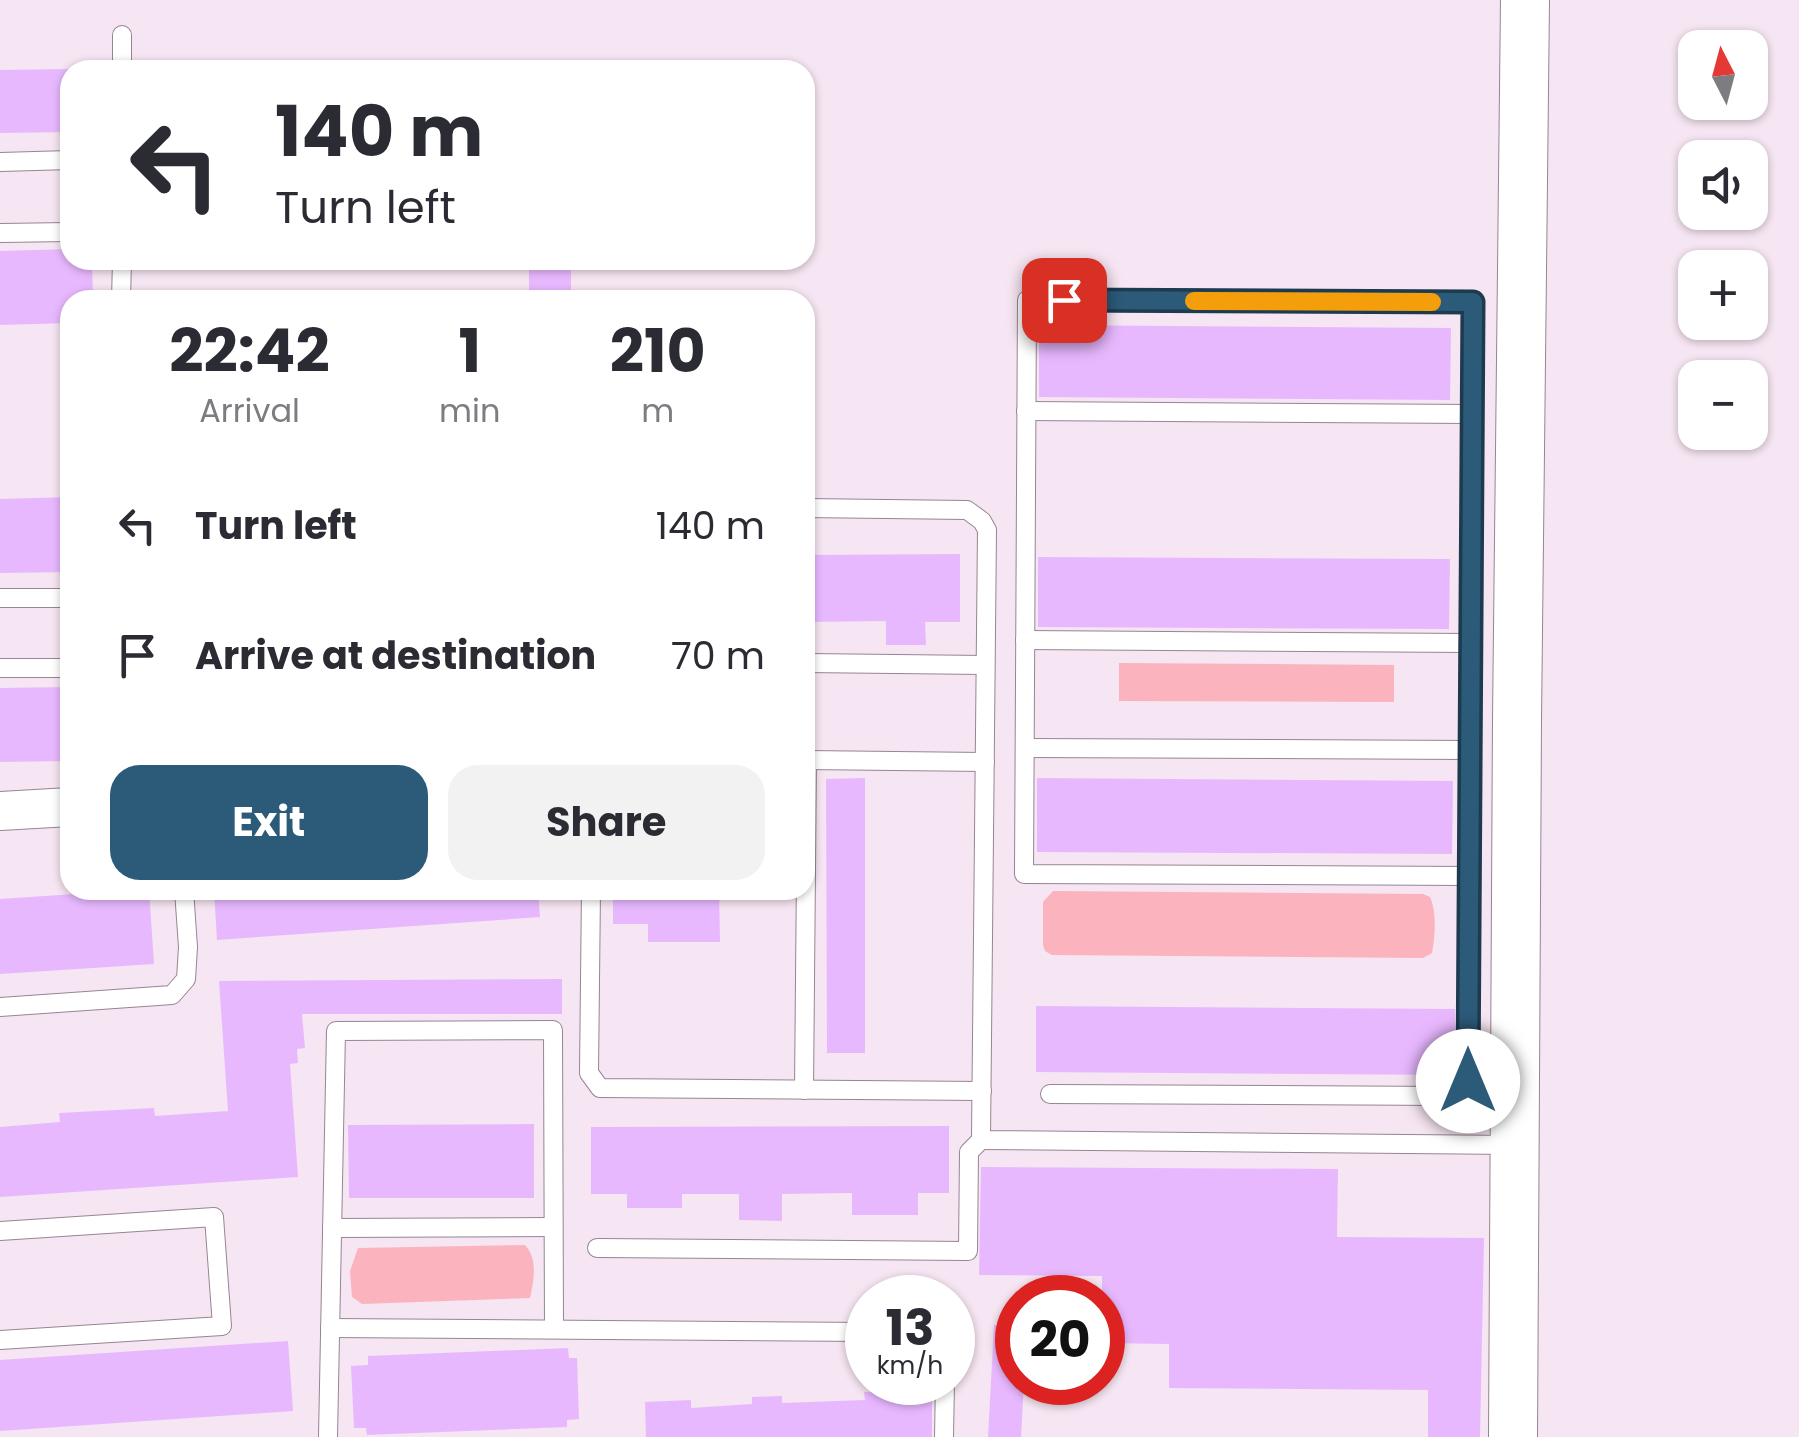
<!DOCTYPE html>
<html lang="en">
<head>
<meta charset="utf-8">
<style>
  :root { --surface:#fff; --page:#f2f2f3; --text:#2b2b33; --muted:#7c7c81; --accent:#2c5a79 }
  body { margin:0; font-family:Poppins,sans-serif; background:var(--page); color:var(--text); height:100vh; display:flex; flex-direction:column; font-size:38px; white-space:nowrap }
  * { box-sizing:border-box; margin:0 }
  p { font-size:32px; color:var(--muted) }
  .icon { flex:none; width:55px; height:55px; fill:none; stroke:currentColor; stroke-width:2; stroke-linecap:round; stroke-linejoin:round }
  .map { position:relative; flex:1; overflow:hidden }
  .drawer { position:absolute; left:60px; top:290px; width:755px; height:610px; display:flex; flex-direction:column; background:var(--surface); border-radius:30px; box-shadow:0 2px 8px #0004 }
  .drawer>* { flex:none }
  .top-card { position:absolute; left:60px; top:60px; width:755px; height:210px; border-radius:30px; box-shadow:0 2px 8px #0004; background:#fff; color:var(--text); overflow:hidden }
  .needle { width:65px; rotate:354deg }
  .buttons { position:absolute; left:1678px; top:30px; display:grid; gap:20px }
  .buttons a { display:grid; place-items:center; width:90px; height:90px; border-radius:20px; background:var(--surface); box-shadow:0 2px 8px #0004; font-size:50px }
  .speed { position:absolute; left:845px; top:1275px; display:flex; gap:20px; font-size:50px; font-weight:700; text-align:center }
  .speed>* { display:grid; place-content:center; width:130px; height:130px; border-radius:50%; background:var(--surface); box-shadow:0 2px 8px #0004; line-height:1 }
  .speed small { font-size:25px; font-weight:400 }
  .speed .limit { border:15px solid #d22; background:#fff; color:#111 }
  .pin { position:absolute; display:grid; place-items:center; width:85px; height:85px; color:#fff; margin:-42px; border-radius:20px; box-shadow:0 5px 15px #0006 }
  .me { position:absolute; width:110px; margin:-55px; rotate:0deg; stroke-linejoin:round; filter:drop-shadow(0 0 8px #0008) }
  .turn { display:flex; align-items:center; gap:35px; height:210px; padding:0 50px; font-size:45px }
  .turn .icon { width:130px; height:130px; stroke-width:2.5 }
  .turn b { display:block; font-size:70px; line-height:85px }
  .eta { display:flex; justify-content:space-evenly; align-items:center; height:170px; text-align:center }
  .eta b { font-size:60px; font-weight:700; line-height:70px }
  .button { display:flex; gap:20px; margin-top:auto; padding:20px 50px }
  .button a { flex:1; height:115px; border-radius:30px; background:var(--accent); color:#fff; font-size:40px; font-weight:700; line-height:115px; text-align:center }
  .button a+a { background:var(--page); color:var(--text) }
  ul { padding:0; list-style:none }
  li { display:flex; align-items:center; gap:30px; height:130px; padding:0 50px }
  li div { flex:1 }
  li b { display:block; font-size:38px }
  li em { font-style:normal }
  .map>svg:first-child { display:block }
  .green { fill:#fbb4bd }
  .building { fill:#e8b8ff }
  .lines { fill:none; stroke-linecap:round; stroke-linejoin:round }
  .service-casing { stroke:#958691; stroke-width:20 }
  .minor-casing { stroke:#958691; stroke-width:40 }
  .tertiary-casing { stroke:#958691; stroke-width:50 }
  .service { stroke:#fff; stroke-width:18 }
  .minor { stroke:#fff; stroke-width:38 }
  .tertiary { stroke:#fff; stroke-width:48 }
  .route-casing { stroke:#1d3a4f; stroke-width:25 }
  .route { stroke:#2c5a79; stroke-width:18 }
  .slow { stroke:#f59e0b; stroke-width:18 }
</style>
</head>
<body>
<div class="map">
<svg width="1799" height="1437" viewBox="0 0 1799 1437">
  <rect width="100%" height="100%" fill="#f6e5f2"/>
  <g class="green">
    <polygon points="1119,663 1394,665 1394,702 1119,701"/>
    <path d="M1053,891L1423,894L1430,897C1437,913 1435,936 1432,953L1423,958L1052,955L1045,951L1043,945V902Z"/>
    <path d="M525,1245C538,1259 534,1280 530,1298L362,1304L352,1297L350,1271L358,1248Z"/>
  </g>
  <g class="building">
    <polygon points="70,69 70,132 0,133 0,70"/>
    <polygon points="70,249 70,260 92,260 93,300 70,300 70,323 0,325 0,251"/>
    <rect x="529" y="260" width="42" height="40"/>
    <polygon points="1039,325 1451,328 1450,400 1039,397"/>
    <polygon points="70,497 70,572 0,573 0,499"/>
    <polygon points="960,554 960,622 925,622 926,645 886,645 886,621 805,622 805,555"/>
    <polygon points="1038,557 1450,559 1449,629 1038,627"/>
    <polygon points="70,687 70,761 0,762 0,688"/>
    <polygon points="865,778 865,1053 827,1053 826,779"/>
    <polygon points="1037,778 1453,781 1452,854 1037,852"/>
    <polygon points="134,890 149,890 154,964 0,974 0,899"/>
    <polygon points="214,890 538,890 540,917 217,940"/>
    <polygon points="613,890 719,890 720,942 648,942 648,924 613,924"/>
    <polygon points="562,979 562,1014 302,1014 305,1048 297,1049 298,1063 290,1064 298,1177 0,1197 0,1127 60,1122 59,1113 154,1108 155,1116 228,1111 219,981"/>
    <polygon points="1036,1006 1455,1009 1455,1075 1036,1072"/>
    <polygon points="534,1124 534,1198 349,1198 348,1125"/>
    <polygon points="949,1126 949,1193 918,1193 918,1215 852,1215 852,1193 782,1194 782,1221 739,1220 739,1194 682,1194 682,1208 627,1208 627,1194 591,1194 591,1127"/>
    <polygon points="981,1167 1338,1169 1337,1237 1484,1238 1480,1437 1428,1437 1428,1390 1169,1388 1169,1344 1102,1343 1102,1276 979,1275"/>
    <polygon points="994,1325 1018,1325 1018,1382 1024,1382 1021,1437 988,1437"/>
    <polygon points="288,1341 293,1411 0,1431 0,1360"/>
    <polygon points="568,1348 569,1358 577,1358 579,1419 567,1420 567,1427 367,1435 366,1428 354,1428 351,1366 368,1365 368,1356"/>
    <polygon points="893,1391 894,1398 932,1396 932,1437 646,1437 645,1402 691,1400 691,1408 752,1404 752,1397 782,1396 782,1403 865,1400 864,1392"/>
  </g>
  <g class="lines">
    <g class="service-casing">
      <g id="service">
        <polyline points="122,35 122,70"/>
        <polyline points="0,162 70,160"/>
        <polyline points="0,233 70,232"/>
        <polyline points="121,300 122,260"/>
        <polyline points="1026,411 1472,414"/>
        <polyline points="805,508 967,510 982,521 987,530 981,1140 1515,1145"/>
        <polyline points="0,598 70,598"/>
        <polyline points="1025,640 1471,643"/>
        <polyline points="805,663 985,665"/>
        <polyline points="0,668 70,668"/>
        <polyline points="1025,748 1470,750"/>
        <polyline points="805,760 985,762"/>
        <polyline points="591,890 589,1073 600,1088 982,1091"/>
        <polyline points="0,1007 172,995 186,979 188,947 184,890"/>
        <polyline points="804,1090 807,760"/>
        <polyline points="1050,1094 1449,1096 1468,1081 1473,302 1027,300 1024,874 1469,876"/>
        <polyline points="332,1228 553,1227"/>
        <polyline points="0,1231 214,1217 222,1326 0,1340"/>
        <polyline points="597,1248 968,1251 969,1152 981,1140"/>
        <polyline points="330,1328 868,1332"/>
        <polyline points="328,1437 336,1031 553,1030 554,1329"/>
        <polyline points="944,1437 945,1382"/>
      </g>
    </g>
    <g class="minor-casing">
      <polyline id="minor" points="0,811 70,807"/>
    </g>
    <g class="tertiary-casing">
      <polyline id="tertiary" points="1513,1437 1517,720 1525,0"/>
    </g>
    <use href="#service" class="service"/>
    <use href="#minor" class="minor"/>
    <use href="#tertiary" class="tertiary"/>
  </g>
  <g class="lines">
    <g class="route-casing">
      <polyline id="route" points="1064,300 1473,302 1468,1081"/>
    </g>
    <use href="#route" class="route"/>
    <polyline class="slow" points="1194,301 1432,302"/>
  </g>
</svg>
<div class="buttons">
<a><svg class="needle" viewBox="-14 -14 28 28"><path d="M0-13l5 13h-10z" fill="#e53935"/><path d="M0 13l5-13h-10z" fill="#7c7c81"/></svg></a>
<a><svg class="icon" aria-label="sound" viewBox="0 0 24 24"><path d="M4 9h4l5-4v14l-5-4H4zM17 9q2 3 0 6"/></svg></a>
<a>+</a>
<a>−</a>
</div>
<div class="speed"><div>13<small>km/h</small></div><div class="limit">20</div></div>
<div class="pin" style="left:1064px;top:300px;background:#d93025"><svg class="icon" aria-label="arrive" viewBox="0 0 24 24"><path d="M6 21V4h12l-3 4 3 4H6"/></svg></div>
<svg class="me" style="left:1468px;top:1081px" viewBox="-20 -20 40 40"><circle r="19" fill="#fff"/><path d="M0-13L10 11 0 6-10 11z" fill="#2c5a79"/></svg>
<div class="top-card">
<div class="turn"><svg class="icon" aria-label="left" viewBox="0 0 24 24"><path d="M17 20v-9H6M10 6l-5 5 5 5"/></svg><div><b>140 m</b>Turn left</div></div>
</div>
<section class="drawer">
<div class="eta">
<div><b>22:42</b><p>Arrival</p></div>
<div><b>1</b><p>min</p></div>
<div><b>210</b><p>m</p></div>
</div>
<ul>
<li><svg class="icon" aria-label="left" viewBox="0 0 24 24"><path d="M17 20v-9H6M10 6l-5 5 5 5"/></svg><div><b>Turn left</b></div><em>140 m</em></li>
<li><svg class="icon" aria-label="arrive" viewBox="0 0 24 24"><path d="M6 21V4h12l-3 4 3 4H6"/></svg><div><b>Arrive at destination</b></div><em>70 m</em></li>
</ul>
<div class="button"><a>Exit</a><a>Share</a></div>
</section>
</div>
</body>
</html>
